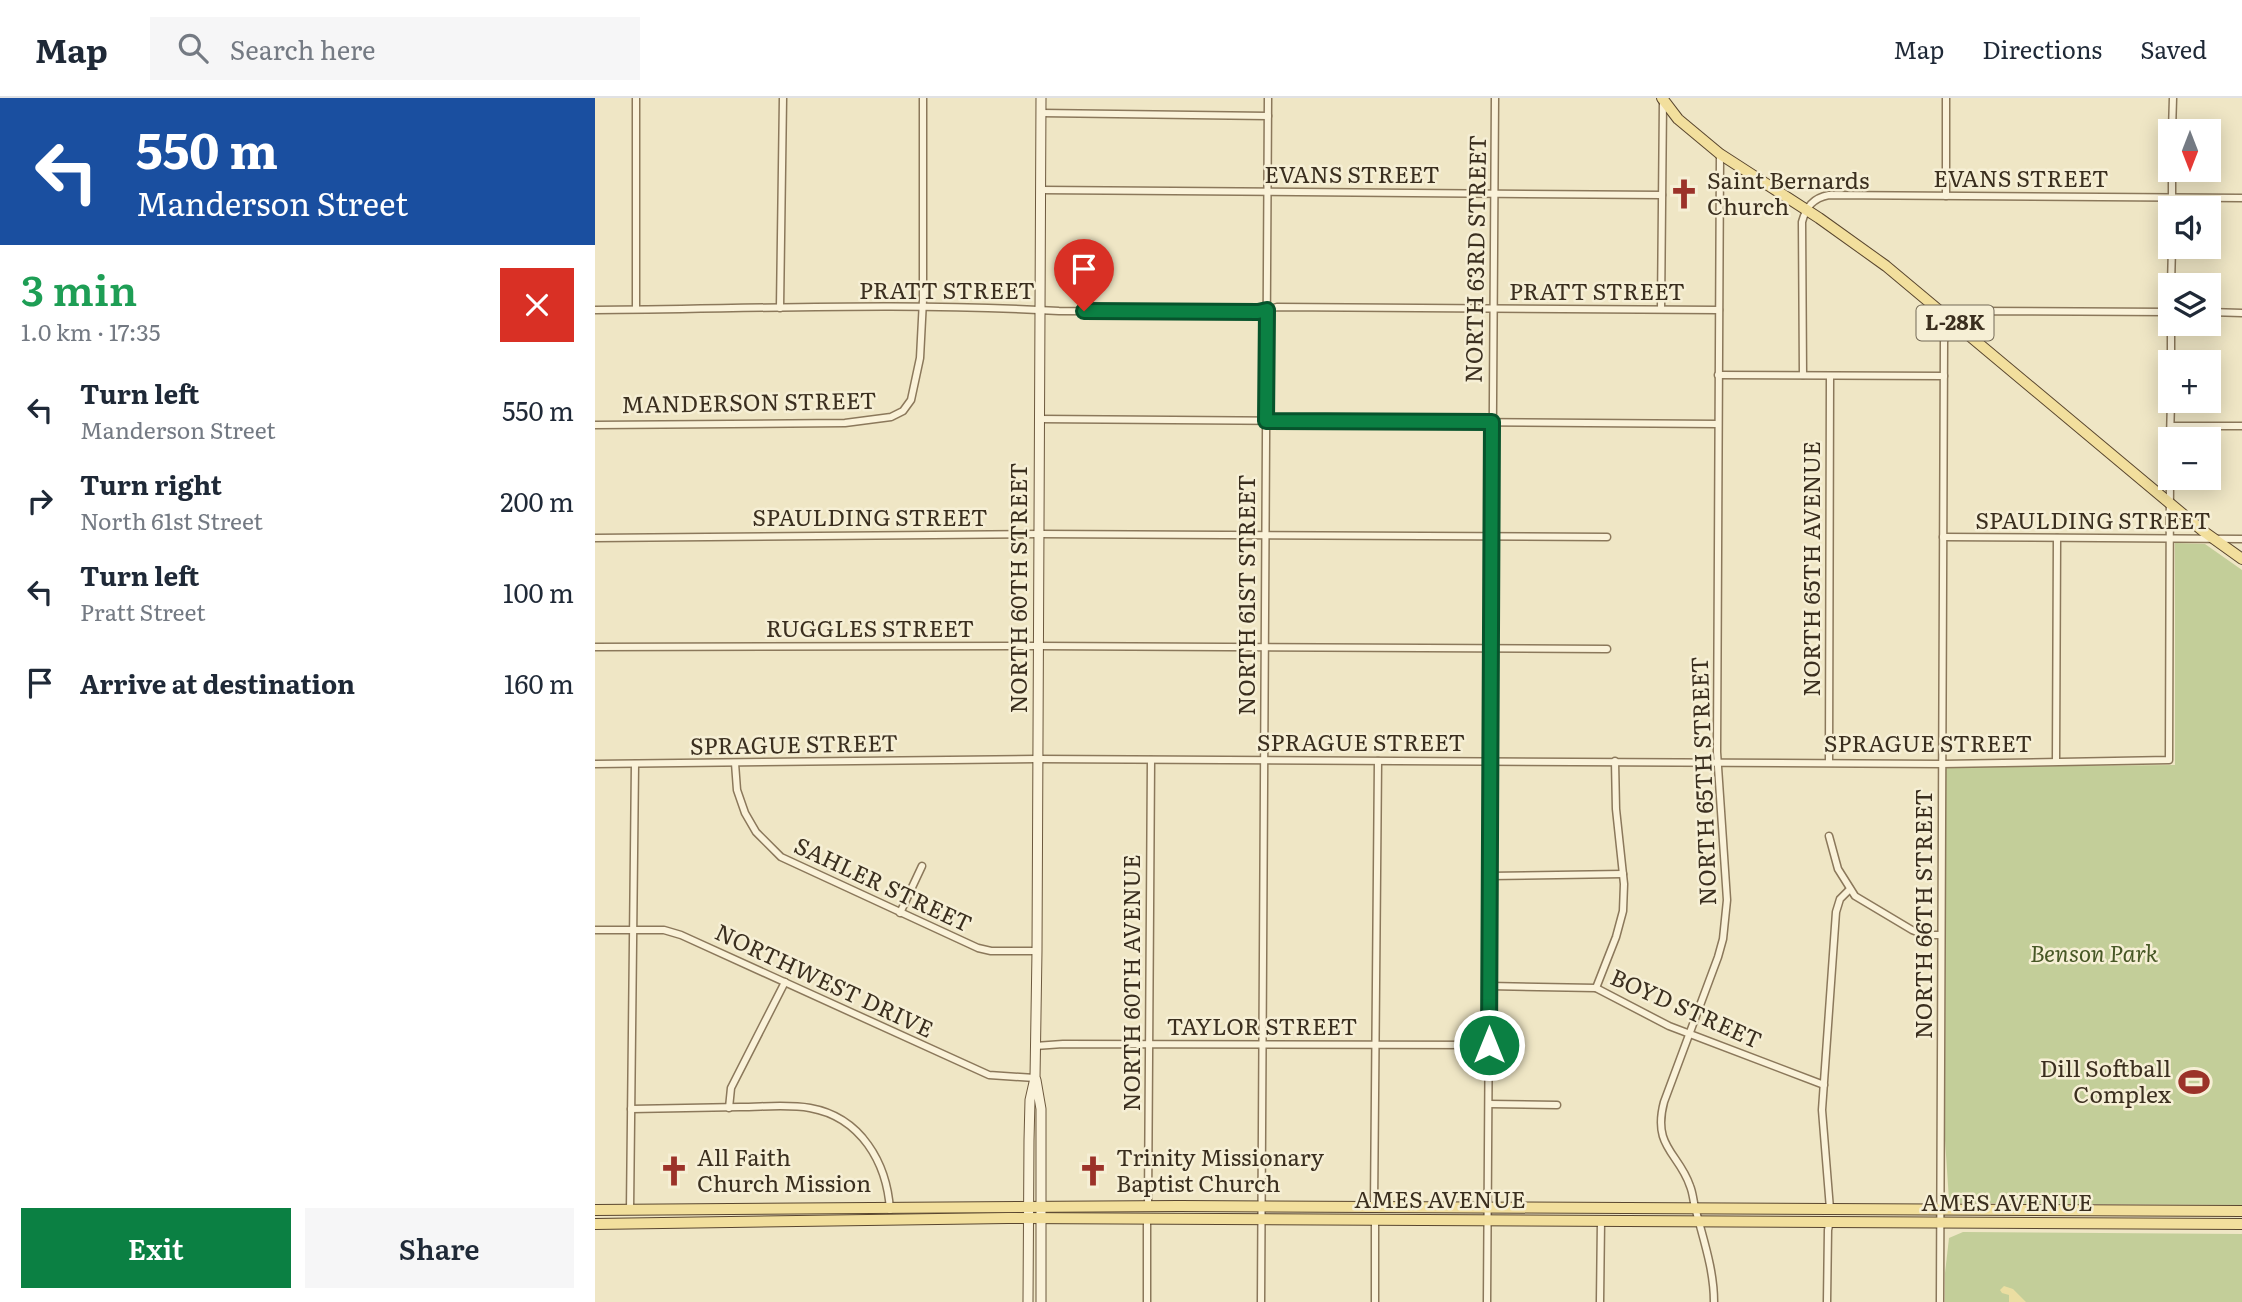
<!DOCTYPE html>
<html lang="en">
<head>
<meta charset="utf-8">
<style>
  :root { --surface:#fff; --page:#f6f6f7; --text:#1f2937; --muted:#747a83; --line:#e0e1e3; --accent:#0b8043 }
  body { margin:0; font-family:Literata,serif; background:var(--page); color:var(--text); height:100vh; display:flex; flex-direction:column; font-size:26px; white-space:nowrap }
  * { box-sizing:border-box; margin:0 }
  p { font-size:23px; color:var(--muted) }
  .icon { flex:none; width:38px; height:38px; fill:none; stroke:currentColor; stroke-width:2; stroke-linecap:round; stroke-linejoin:round }
  .map { position:relative; flex:1; overflow:hidden }
  .sheet { display:flex; flex-direction:column; background:var(--surface); width:595px }
  .sheet>* { flex:none }
  .banner { background:#1a4fa0; color:#fff; overflow:hidden }
  .needle { width:46px; rotate:180deg }
  .buttons { position:absolute; left:1563px; top:21px; display:grid; gap:14px }
  .buttons a { display:grid; place-items:center; width:63px; height:63px; border-radius:0px; background:var(--surface); box-shadow:0 4px 18px #0003; font-size:35px }
  .pin { position:absolute; display:grid; place-items:center; width:60px; height:60px; color:#fff; margin:-72px -30px; border-radius:50% 50% 50% 0; rotate:-45deg; box-shadow:0 0 7px #0007 }
  .pin .icon { rotate:45deg }
  .me { position:absolute; width:77px; margin:-38px; rotate:0deg; stroke-linejoin:round; filter:drop-shadow(0 0 5px #0008) }
  .turn { display:flex; align-items:center; gap:24px; height:147px; padding:0 21px; font-size:32px }
  .turn .icon { width:91px; height:91px; stroke-width:2.5 }
  .turn b { display:block; font-size:49px; line-height:60px }
  .round { display:grid; place-items:center; flex:none; width:74px; height:74px; border-radius:0px; background:var(--page) }
  .overview { display:flex; align-items:center; justify-content:space-between; height:119px; padding:0 21px }
  h1 { font-size:42px; font-weight:600; line-height:52px; color:#1e9e55 }
  .cta { display:flex; gap:14px; margin-top:auto; padding:14px 21px }
  .cta a { flex:1; height:80px; border-radius:0px; background:var(--accent); color:#fff; font-size:28px; font-weight:600; line-height:80px; text-align:center }
  .cta a+a { background:var(--page); color:var(--text) }
  ul { padding:0; list-style:none }
  li { display:flex; align-items:center; gap:21px; height:91px; padding:0 21px }
  li div { flex:1 }
  li b { display:block; font-size:26px }
  li em { font-style:normal }
  header { display:flex; align-items:center; gap:42px; box-sizing:border-box; height:98px; padding:0 35px; background:var(--surface); border-bottom:2px solid var(--line) }
  header strong { font-size:33px }
  nav { display:flex; gap:38px; margin-inline-start:auto; font-size:24px }
  .search { width:490px; height:63px; background:var(--page); display:flex; align-items:center; gap:18px; box-sizing:border-box; padding:0 24px; border-radius:0px; color:var(--muted); font-size:26px }
  main { display:flex; flex:1; min-height:0 }
  .map>svg:first-child { display:block }
  .green { fill:#c3ce99 }
  .sand { fill:#ebdea2 }
  .lines { fill:none; stroke-linecap:round; stroke-linejoin:round }
  .minor-casing { stroke:#8b785b; stroke-width:9 }
  .secondary-casing { stroke:#6d593e; stroke-width:11 }
  .primary-casing { stroke:#59462f; stroke-width:12 }
  .minor { stroke:#faf2d9; stroke-width:6 }
  .secondary { stroke:#faf2d9; stroke-width:9 }
  .primary { stroke:#f2df9d; stroke-width:10 }
  .route-casing { stroke:#07532c; stroke-width:18 }
  .route { stroke:#0b8043; stroke-width:12 }
  .labels { text-anchor:middle; stroke-width:5; stroke-linejoin:round; paint-order:stroke }
  .shield { fill:#f6efd5; stroke:#736956; stroke-width:2 }
  .shield-label { font-size:21px; font-weight:bold; fill:#3b2f1f }
  .street-label { font-size:23px; fill:#3b2f1f; stroke:#f6efd5 }
  .poi-label { font-size:23px; fill:#3b2f1f; stroke:#f6efd5; text-anchor:start }
  .park-label { font-size:23px; font-style:italic; fill:#475725; stroke:#f6efd5 }
</style>
</head>
<body>
<header>
<strong>Map</strong>
<div class="search"><svg class="icon" aria-label="search" viewBox="0 0 24 24"><circle cx="10" cy="10" r="6"/><path d="M15 15l6 6"/></svg>Search here</div>
<nav><a>Map</a><a>Directions</a><a>Saved</a></nav>
</header>
<main>
<section class="sheet">
<div class="banner">
<div class="turn"><svg class="icon" aria-label="left" viewBox="0 0 24 24"><path d="M17 20v-9H6M10 6l-5 5 5 5"/></svg><div><b>550 m</b>Manderson Street</div></div>
</div>
<div class="overview"><div><h1>3 min</h1><p>1.0 km · 17:35</p></div><a class="round" style="background:#d93025;color:#fff"><svg class="icon" aria-label="close" viewBox="0 0 24 24"><path d="M6 6l12 12M18 6L6 18"/></svg></a></div>
<ul>
<li><svg class="icon" aria-label="left" viewBox="0 0 24 24"><path d="M17 20v-9H6M10 6l-5 5 5 5"/></svg><div><b>Turn left</b><p>Manderson Street</p></div><em>550 m</em></li>
<li><svg class="icon" aria-label="right" viewBox="0 0 24 24"><path d="M7 20v-9h11M14 6l5 5-5 5"/></svg><div><b>Turn right</b><p>North 61st Street</p></div><em>200 m</em></li>
<li><svg class="icon" aria-label="left" viewBox="0 0 24 24"><path d="M17 20v-9H6M10 6l-5 5 5 5"/></svg><div><b>Turn left</b><p>Pratt Street</p></div><em>100 m</em></li>
<li><svg class="icon" aria-label="arrive" viewBox="0 0 24 24"><path d="M6 21V4h12l-3 4 3 4H6"/></svg><div><b>Arrive at destination</b></div><em>160 m</em></li>
</ul>
<div class="cta"><a>Exit</a><a>Share</a></div>
</section>
<div class="map">
<svg width="1647" height="1204" viewBox="0 0 1647 1204">
  <rect width="100%" height="100%" fill="#efe6c5"/>
  <g class="green">
    <polygon points="1580,445 1610,446 1647,472 1647,1107 1356,1105 1354,1102 1350,1042 1351,669 1580,667"/>
    <polygon points="1368,1134 1647,1136 1647,1204 1350,1204 1350,1175 1354,1140"/>
  </g>
  <polygon class="sand" points="1409,1188 1418,1191 1431,1204 1414,1204 1414,1197 1407,1195 1405,1192"/>
  <g class="lines">
    <g class="minor-casing">
      <g id="minor">
        <polyline points="446,15 673,18"/>
        <polyline points="1577,33 1578,0"/>
        <polyline points="446,92 1067,97"/>
        <polyline points="1351,98 1351,0"/>
        <polyline points="1577,110 1577,72"/>
        <polyline points="1576,187 1577,149"/>
        <polyline points="185,210 188,0"/>
        <polyline points="41,211 41,0"/>
        <polyline points="1066,211 1068,3"/>
        <path d="M0,212C154,211 310,204 464,213L663,214L682,209L1124,212"/>
        <polyline points="1614,214 1647,215"/>
        <polyline points="1576,264 1576,226"/>
        <polyline points="1123,277 1349,278"/>
        <path d="M1208,277L1207,124C1211,109 1218,100 1234,97L1647,100"/>
        <polyline points="444,321 1123,326"/>
        <polyline points="0,327 250,325 296,319 308,313 316,302 325,260 328,202 328,0"/>
        <polyline points="1576,328 1647,328"/>
        <polyline points="1575,341 1576,303"/>
        <polyline points="1348,439 1647,441"/>
        <polyline points="0,440 444,436 1012,439"/>
        <polyline points="0,549 443,548 1012,551"/>
        <polyline points="1461,662 1462,440"/>
        <polyline points="1234,664 1235,278"/>
        <polyline points="140,665 142,692 150,715 161,734 186,759 383,850 396,853 442,853"/>
        <polyline points="0,666 442,661 1347,666 1574,662 1575,371"/>
        <polyline points="1234,738 1243,771 1260,798 1317,832 1330,837 1346,837"/>
        <polyline points="894,778 1028,776"/>
        <polyline points="305,815 327,768"/>
        <polyline points="0,832 69,832 86,837 394,977 440,980"/>
        <polyline points="894,888 1001,890 1074,928 1229,987"/>
        <polyline points="1001,890 1021,839 1028,813 1029,786 1021,711 1020,663"/>
        <polyline points="440,948 468,946 893,947"/>
        <polyline points="894,1006 962,1007"/>
        <polyline points="134,1010 136,990 190,884"/>
        <path d="M36,1011C72,1010 109,1010 145,1009C168,1009 193,1006 215,1010C266,1019 292,1065 295,1112"/>
        <polyline points="553,1108 556,662"/>
        <polyline points="779,1109 783,663"/>
        <polyline points="1235,1111 1227,1012 1241,814 1245,801 1255,791"/>
        <polyline points="35,1112 40,666"/>
        <polyline points="552,1204 552,1120"/>
        <polyline points="666,1204 673,0"/>
        <polyline points="780,1204 780,1121"/>
        <polyline points="892,1204 900,0"/>
        <polyline points="1005,1204 1006,1123"/>
        <path d="M1119,1204C1119,1171 1108,1141 1100,1109C1098,1102 1098,1095 1095,1088C1084,1055 1057,1049 1069,1004L1123,859L1128,841L1132,802L1122,654L1125,56"/>
        <polyline points="1232,1204 1233,1132 1235,1123"/>
        <polyline points="1345,1204 1349,244 1353,219 1373,213 1575,214"/>
      </g>
    </g>
    <g class="secondary-casing">
      <g id="secondary">
        <polyline points="441,982 446,1011 446,1204"/>
        <polyline points="433,1204 434,1042 435,1002 440,980 442,853 446,0"/>
      </g>
    </g>
    <g class="primary-casing">
      <g id="primary">
        <polyline points="1067,0 1083,21 1125,56 1224,120 1291,168 1608,433 1647,461"/>
        <polyline points="0,1112 584,1108 1647,1113"/>
        <polyline points="0,1126 413,1120 1647,1126"/>
      </g>
    </g>
    <use href="#minor" class="minor"/>
    <use href="#secondary" class="secondary"/>
    <use href="#primary" class="primary"/>
  </g>
  <g class="lines">
    <g class="route-casing">
      <polyline id="route" points="489,213 663,214 672,212 671,323 897,324 894,947"/>
    </g>
    <use href="#route" class="route"/>
  </g>
  <defs>
    <g id="church-bare" transform="scale(2.415)"><path d="M-1.2-6h2.4v3.5h3.3v2.4h-3.3V6h-2.4V-.1h-3.3v-2.4h3.3Z" fill="#9b3229" stroke="#f6efd5" stroke-width="2.5" paint-order="stroke"/></g>
    <g id="stadium-bare" transform="scale(2.415)"><path d="M0-5a6.5 5 0 1 0 0 10a6.5 5 0 1 0 0-10ZM-3.5-1.8h7v3.6h-7Z" fill="#9b3229" stroke="#f6efd5" stroke-width="2.5" paint-order="stroke"/></g>
  </defs>
  <g fill-rule="evenodd">
    <use href="#church-bare" x="1089" y="96"/>
    <use href="#stadium-bare" x="1599" y="984"/>
    <use href="#church-bare" x="79" y="1073"/>
    <use href="#church-bare" x="498" y="1073"/>
  </g>
  <g class="labels">
    <rect class="shield" x="1321.5" y="207.5" width="77" height="35" rx="5"/>
    <g class="shield-label">
      <text x="1360" y="232">L-28K</text>
    </g>
    <g class="street-label">
      <text x="757" y="85">EVANS STREET</text>
      <text x="1426" y="89">EVANS STREET</text>
      <text transform="translate(881 161) rotate(-89)" y="8">NORTH 63RD STREET</text>
      <text x="352" y="201">PRATT STREET</text>
      <text x="1002" y="202">PRATT STREET</text>
      <text transform="translate(154 305) rotate(-1)" y="8">MANDERSON STREET</text>
      <text x="275" y="428">SPAULDING STREET</text>
      <text x="1498" y="431">SPAULDING STREET</text>
      <text transform="translate(1217 471) rotate(-90)" y="8">NORTH 65TH AVENUE</text>
      <text transform="translate(424 490) rotate(-90)" y="8">NORTH 60TH STREET</text>
      <text transform="translate(652 497) rotate(-90)" y="8">NORTH 61ST STREET</text>
      <text x="275" y="539">RUGGLES STREET</text>
      <text x="766" y="653">SPRAGUE STREET</text>
      <text x="1333" y="654">SPRAGUE STREET</text>
      <text transform="translate(199 647) rotate(-1)" y="8">SPRAGUE STREET</text>
      <text transform="translate(1109 683) rotate(-92)" y="8">NORTH 65TH STREET</text>
      <text transform="translate(288 787) rotate(25)" y="8">SAHLER STREET</text>
      <text transform="translate(1329 816) rotate(-90)" y="8">NORTH 66TH STREET</text>
      <text transform="translate(229 883) rotate(25)" y="8">NORTHWEST DRIVE</text>
      <text transform="translate(537 885) rotate(-90)" y="8">NORTH 60TH AVENUE</text>
      <text transform="translate(1091 911) rotate(24)" y="8">BOYD STREET</text>
      <text x="667" y="937">TAYLOR STREET</text>
      <text x="845" y="1110">AMES AVENUE</text>
      <text x="1412" y="1113">AMES AVENUE</text>
    </g>
    <g class="poi-label">
      <text x="1112" y="91">Saint Bernards<tspan x="1112" dy="26">Church</tspan></text>
      <text x="1576" y="979" text-anchor="end">Dill Softball<tspan x="1576" dy="26">Complex</tspan></text>
      <text x="102" y="1068">All Faith<tspan x="102" dy="26">Church Mission</tspan></text>
      <text x="521" y="1068">Trinity Missionary<tspan x="521" dy="26">Baptist Church</tspan></text>
    </g>
    <g class="park-label">
      <text x="1499" y="864">Benson Park</text>
    </g>
  </g>
</svg>
<div class="buttons">
<a><svg class="needle" viewBox="-14 -14 28 28"><path d="M0-13l5 13h-10z" fill="#e53935"/><path d="M0 13l5-13h-10z" fill="#747a83"/></svg></a>
<a><svg class="icon" aria-label="sound" viewBox="0 0 24 24"><path d="M4 9h4l5-4v14l-5-4H4zM17 9q2 3 0 6"/></svg></a>
<a><svg class="icon" aria-label="layers" viewBox="0 0 24 24"><path d="M12 4l9 5-9 5-9-5zM3 14l9 5 9-5"/></svg></a>
<a>+</a>
<a>−</a>
</div>
<div class="pin" style="left:489px;top:213px;background:#d93025"><svg class="icon" aria-label="arrive" viewBox="0 0 24 24"><path d="M6 21V4h12l-3 4 3 4H6"/></svg></div>
<svg class="me" style="left:894px;top:947px" viewBox="-20 -20 40 40"><circle r="17" fill="#0b8043" stroke="#fff" stroke-width="3"/><path d="M0-11L8 9 0 5-8 9z" fill="#fff"/></svg>
</div>
</main>
</body>
</html>
